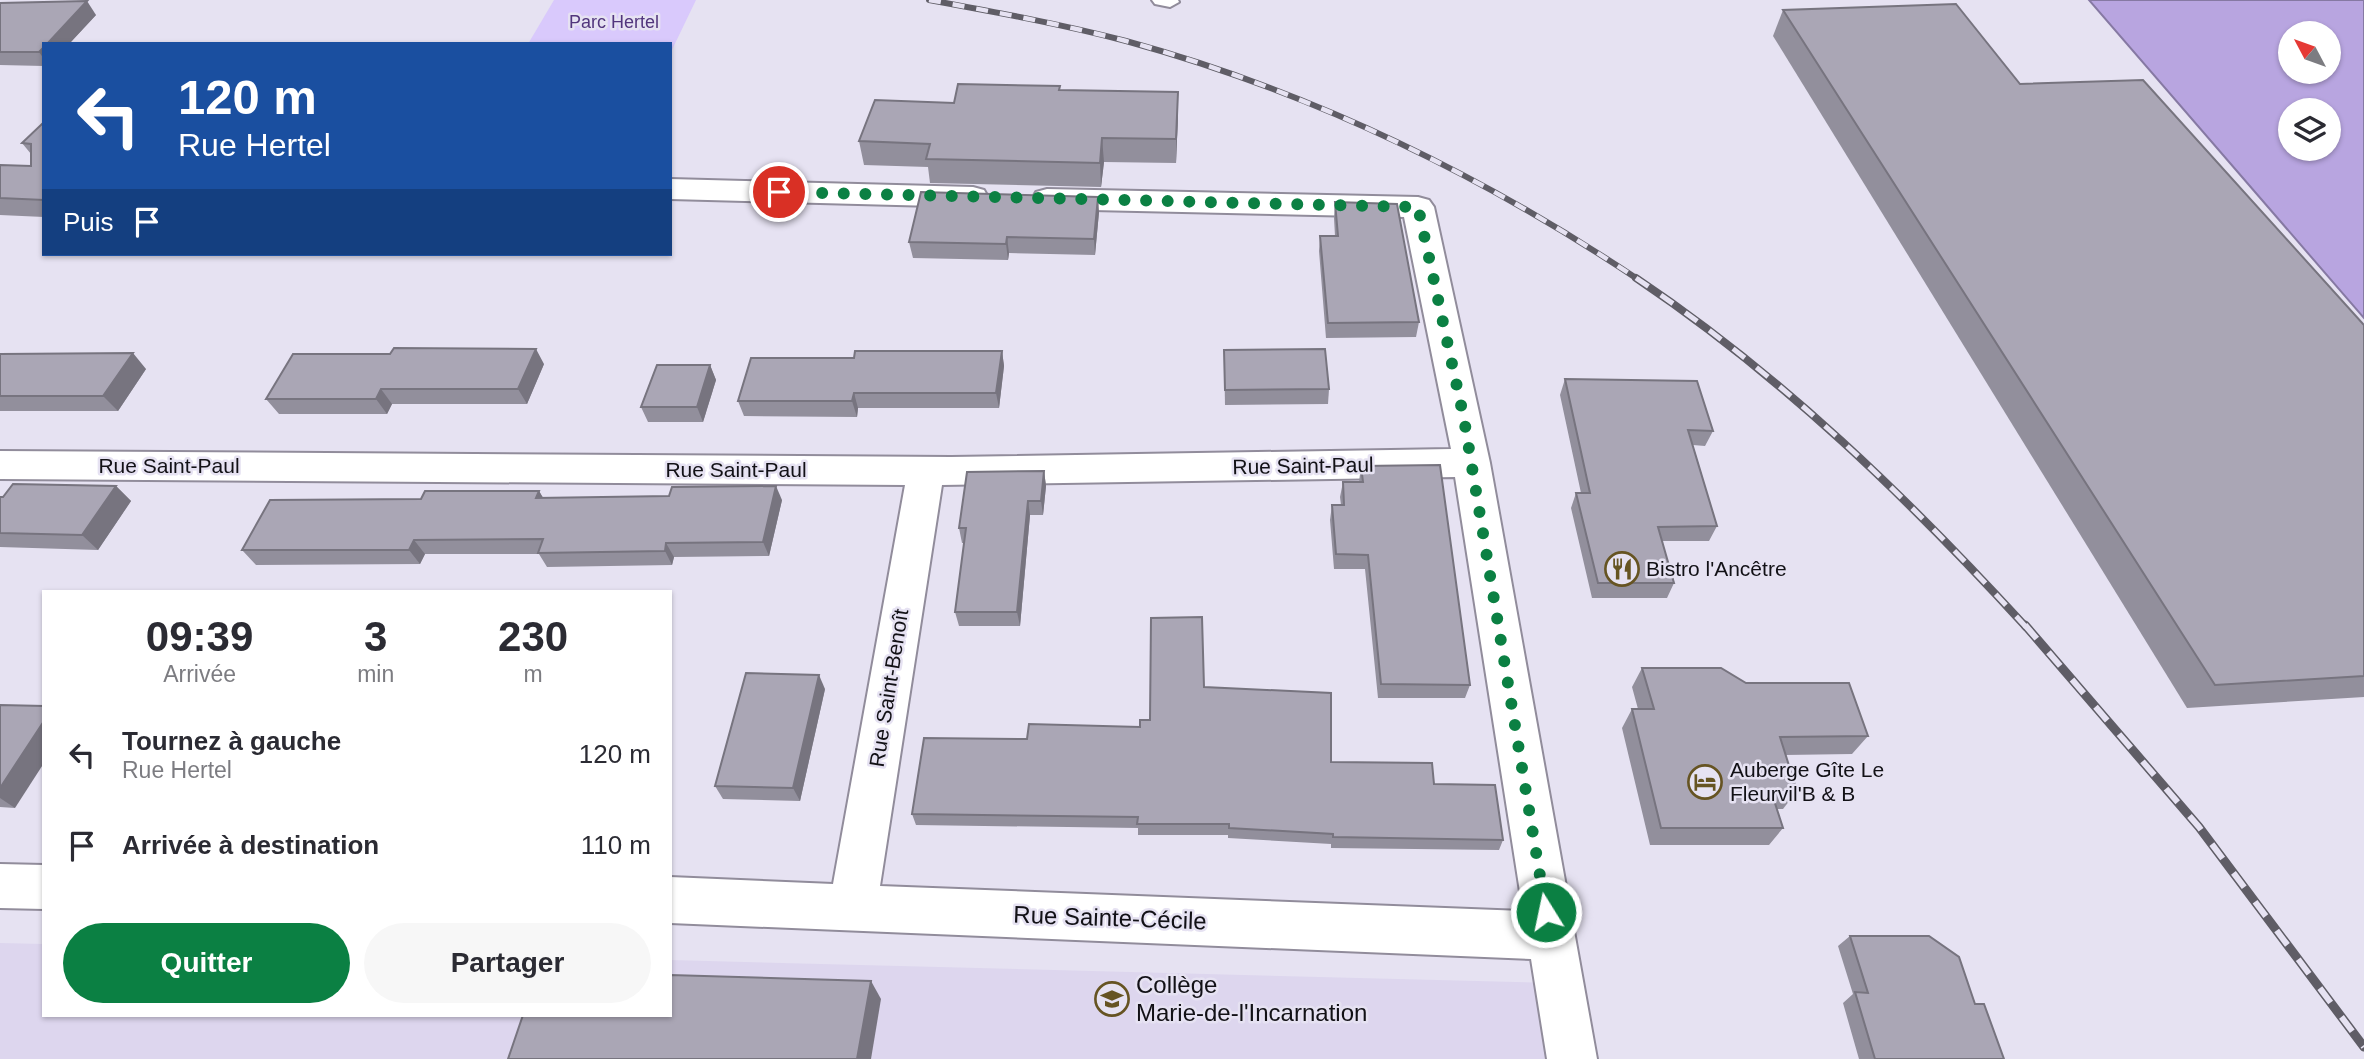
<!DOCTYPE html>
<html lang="fr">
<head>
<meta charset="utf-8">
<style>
  :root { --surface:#fff; --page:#f7f7f7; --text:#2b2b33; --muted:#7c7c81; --accent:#0b8043 }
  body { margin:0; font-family:Arial,sans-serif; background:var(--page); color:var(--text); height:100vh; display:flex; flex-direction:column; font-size:26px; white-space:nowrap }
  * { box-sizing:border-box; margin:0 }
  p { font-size:23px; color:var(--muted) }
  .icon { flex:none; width:38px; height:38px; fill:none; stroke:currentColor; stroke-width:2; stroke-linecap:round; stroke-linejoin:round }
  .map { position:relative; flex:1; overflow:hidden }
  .details { position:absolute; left:42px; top:590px; width:630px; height:427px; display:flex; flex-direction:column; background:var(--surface); border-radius:0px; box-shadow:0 2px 5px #0004 }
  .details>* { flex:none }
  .hud { position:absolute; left:42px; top:42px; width:630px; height:214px; border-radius:0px; box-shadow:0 2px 5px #0004; background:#1a4fa0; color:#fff; overflow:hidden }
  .needle { width:46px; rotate:311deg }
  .controls { position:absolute; left:2278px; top:21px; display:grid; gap:14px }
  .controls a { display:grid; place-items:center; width:63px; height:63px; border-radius:50%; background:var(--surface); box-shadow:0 2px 5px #0004; font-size:35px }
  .pin { position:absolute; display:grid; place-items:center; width:60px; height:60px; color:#fff; margin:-30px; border:4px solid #fff; border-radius:50%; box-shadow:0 2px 7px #0007 }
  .me { position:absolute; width:77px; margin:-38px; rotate:350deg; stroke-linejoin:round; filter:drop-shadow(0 0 5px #0008) }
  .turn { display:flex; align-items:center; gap:24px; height:147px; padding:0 21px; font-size:32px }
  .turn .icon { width:91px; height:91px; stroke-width:2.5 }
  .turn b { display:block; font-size:49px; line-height:60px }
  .then { display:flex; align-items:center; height:66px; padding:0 21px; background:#0003; gap:14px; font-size:26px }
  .eta { display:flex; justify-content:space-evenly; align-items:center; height:119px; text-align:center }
  .eta b { font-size:42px; font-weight:700; line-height:49px }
  .primary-button { display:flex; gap:14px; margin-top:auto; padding:14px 21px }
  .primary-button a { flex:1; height:80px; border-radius:42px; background:var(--accent); color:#fff; font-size:28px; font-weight:700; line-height:80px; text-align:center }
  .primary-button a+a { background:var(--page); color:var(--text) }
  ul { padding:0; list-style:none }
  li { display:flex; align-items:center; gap:21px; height:91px; padding:0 21px }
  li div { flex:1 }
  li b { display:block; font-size:26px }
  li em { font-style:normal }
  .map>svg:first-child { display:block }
  .built { fill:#ddd6ee }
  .green { fill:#d9c9fc }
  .water { fill:#b8a5e0; stroke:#8679a3; stroke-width:2; fill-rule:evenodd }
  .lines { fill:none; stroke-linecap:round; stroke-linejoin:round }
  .service-casing { stroke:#918c9b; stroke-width:4 }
  .minor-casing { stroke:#918c9b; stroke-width:4 }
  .service { fill:#fff; fill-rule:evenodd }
  .minor { fill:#fff; fill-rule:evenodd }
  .rail-far2-casing { stroke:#5f5d66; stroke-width:6 }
  .rail-far1-casing { stroke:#5f5d66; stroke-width:8 }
  .rail-casing { stroke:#5f5d66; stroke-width:9 }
  .rail-far2 { stroke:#e6e2f2; stroke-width:4.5; stroke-dasharray:12; stroke-linecap:butt }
  .rail-far1 { stroke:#e6e2f2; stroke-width:5; stroke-dasharray:15; stroke-linecap:butt }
  .rail { stroke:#e6e2f2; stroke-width:6; stroke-dasharray:18; stroke-linecap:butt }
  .wall { fill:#928f9c }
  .shaded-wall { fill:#77747f }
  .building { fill:#aaa6b5; stroke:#77747f; stroke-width:2 }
  .route { stroke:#0b8043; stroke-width:12; stroke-dasharray:0 21.6 }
  .labels { text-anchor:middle; stroke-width:5; stroke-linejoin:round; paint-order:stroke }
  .far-park-label { font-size:18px; fill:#52367d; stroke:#e6e2f2 }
  .street-label { font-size:21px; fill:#121116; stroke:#e6e2f2 }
  .poi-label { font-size:21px; fill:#121116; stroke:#e6e2f2; text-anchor:start }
  .near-street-label { font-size:24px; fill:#121116; stroke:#e6e2f2 }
  .near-poi-label { font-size:24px; fill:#121116; stroke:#e6e2f2; text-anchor:start }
</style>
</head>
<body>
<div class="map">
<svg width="2364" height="1059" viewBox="0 0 2364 1059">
  <rect width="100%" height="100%" fill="#e6e2f2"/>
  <polygon class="built" points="0,943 44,944 44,1015 670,1015 670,960 1552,983 1563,1059 0,1059"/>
  <polygon class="green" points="554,0 696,0 670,54 670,44 528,44"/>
  <path class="water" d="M2089,0H2364V318ZM2291,33H2329V72H2291ZM2291,110H2329V149H2291Z"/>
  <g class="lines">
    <g class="service-casing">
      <polygon id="service" points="1152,0 1178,0 1179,2 1170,7 1155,4"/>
    </g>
    <g class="minor-casing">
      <g id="minor">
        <polygon points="670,179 973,187 984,190 988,197 984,204 973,207 670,199"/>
        <path d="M1047,189L1418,197L1429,200L1434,207L1490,463L1597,1059H1547L1531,959L670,923V877L833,884L905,485L0,479V451L951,457L1451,449L1404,217L1047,209L1036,206L1032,199L1036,192ZM1455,477L1523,911L880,886L942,485Z"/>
        <polygon points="0,864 44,865 44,909 0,908"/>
      </g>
    </g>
    <use href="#service" class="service"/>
    <use href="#minor" class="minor"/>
    <g class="rail-far2-casing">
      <path id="rail-far2" d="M929,0C995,12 1061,24 1126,41C1309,91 1482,175 1639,280"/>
    </g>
    <g class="rail-far1-casing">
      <path id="rail-far1" d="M1636,278C1782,376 1908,498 2026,627"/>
    </g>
    <g class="rail-casing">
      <polyline id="rail" points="2025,625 2199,827 2364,1047"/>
    </g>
    <use href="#rail-far2" class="rail-far2"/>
    <use href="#rail-far1" class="rail-far1"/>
    <use href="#rail" class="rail"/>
  </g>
  <g class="wall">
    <polygon points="0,3 96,15 69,44 44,44 44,66 0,65"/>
    <polygon points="1783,10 2020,84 2364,325 2364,697 2187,708 1773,36"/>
    <polygon points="1060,86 1060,90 1178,115 1176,163 1104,162 1101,187 930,183 928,167 864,165 859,141 954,103"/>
    <polygon points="44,122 44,217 0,215 0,165 31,166 31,154 22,143"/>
    <polygon points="1335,202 1419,322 1416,337 1326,338 1319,251 1320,236 1335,236 1334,218"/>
    <polygon points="1099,212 1095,255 1009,253 1008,260 913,258 909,242"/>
    <polygon points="1224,350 1329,389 1328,404 1225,405"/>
    <polygon points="1002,351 1004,366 999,408 858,408 857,417 744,416 738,401 854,358"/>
    <polygon points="0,354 146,369 118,411 0,411"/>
    <polygon points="544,364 527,404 392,404 387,414 279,414 266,399"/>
    <polygon points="710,365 716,380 703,422 648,422 641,407"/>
    <polygon points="1565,379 1713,431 1705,446 1693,445 1717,526 1709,541 1662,541 1674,583 1667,598 1592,598 1571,508 1576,493 1581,493 1560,395"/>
    <polygon points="1361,466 1470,685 1465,698 1378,698 1365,569 1334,569 1330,520 1332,505 1341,505 1340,497 1343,482 1359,482"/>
    <polygon points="1044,471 1046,486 1043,515 1030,515 1020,626 959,626 955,612 964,543 962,543 959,528"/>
    <polygon points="116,486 131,501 98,550 0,547 0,497"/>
    <polygon points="539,491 543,498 782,500 769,556 674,557 672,565 547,567 539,554 425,554 420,564 256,565 242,550 421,499"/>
    <polygon points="1642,668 1746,683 1868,736 1852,754 1785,755 1797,791 1783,809 1777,809 1783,828 1769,845 1650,845 1622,728 1632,709 1638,709 1632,687"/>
    <polygon points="1204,687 1331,762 1434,784 1503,840 1499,850 1331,848 1331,844 1228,838 1228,835 1138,835 1138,828 916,825 912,814 1027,739 1140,727"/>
    <polygon points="825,689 800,801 723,799 715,786"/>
    <polygon points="0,705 15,808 0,807"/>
    <polygon points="1850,936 1975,1004 2004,1059 1859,1059 1843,1003 1853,994 1838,946"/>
  </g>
  <g class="shaded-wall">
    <polygon points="87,1 96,15 69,44 47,44"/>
    <polygon points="44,47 44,59 39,52"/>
    <polygon points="1178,92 1178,115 1176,163 1176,139"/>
    <polygon points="1102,138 1104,162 1101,187 1100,163"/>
    <polygon points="1098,197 1099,212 1095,255 1094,239"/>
    <polygon points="1007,237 1009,253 1008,260 1006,244"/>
    <polygon points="536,349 544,364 527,404 518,389"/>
    <polygon points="1002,351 1004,366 999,408 996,393"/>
    <polygon points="133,353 146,369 118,411 103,396"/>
    <polygon points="710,365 716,380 703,422 697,407"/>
    <polygon points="381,389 392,404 387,414 376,399"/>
    <polygon points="854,393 858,408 857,417 852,401"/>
    <polygon points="1044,471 1046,486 1043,515 1041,501"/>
    <polygon points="116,486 131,501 98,550 82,535"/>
    <polygon points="776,486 782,500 769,556 763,542"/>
    <polygon points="539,491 548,506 536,498"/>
    <polygon points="1028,501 1030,515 1020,626 1017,612"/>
    <polygon points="414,540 425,554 420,564 409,550"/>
    <polygon points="666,543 674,557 672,565 665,551"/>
    <polygon points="819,675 825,689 800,801 793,788"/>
    <polygon points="44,721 44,763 15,808 0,798 0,788"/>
    <polygon points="871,981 881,999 871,1059 857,1059"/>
  </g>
  <g class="building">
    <polygon points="87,1 47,44 44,44 44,47 39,52 0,52 0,3"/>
    <polygon points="1956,4 2020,84 2143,80 2364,325 2364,676 2215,685 1783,10"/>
    <polygon points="958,84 1060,86 1059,90 1178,92 1176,139 1102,138 1100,163 926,159 930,144 859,141 875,100 954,103"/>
    <polygon points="44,122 44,200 0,198 0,165 31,166 31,144 22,143"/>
    <polygon points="921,192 1098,197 1094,239 1007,237 1006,244 909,242"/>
    <polygon points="1335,202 1397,204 1419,322 1328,323 1320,236 1338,236"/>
    <polygon points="394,348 536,349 518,389 381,389 376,399 266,399 293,354 390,354"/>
    <polygon points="1325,349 1329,389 1225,390 1224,350"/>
    <polygon points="855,351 1002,351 996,393 854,393 852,401 738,401 751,358 854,358"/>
    <polygon points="133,353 103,396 0,396 0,354"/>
    <polygon points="657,365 710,365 697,407 641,407"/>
    <polygon points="1565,379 1697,381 1713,431 1688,430 1717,526 1658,527 1674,583 1598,583 1576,493 1590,493"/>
    <polygon points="1440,465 1470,685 1381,684 1368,555 1336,554 1332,505 1344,505 1343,482 1363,482 1361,466"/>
    <polygon points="1044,471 1041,501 1028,501 1017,612 955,612 966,528 959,528 967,472"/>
    <polygon points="13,484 116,486 82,535 0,533 0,497 3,497"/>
    <polygon points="776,486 763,542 666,543 665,551 538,553 543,539 414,540 409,550 242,550 270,500 421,499 425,491 539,491 536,498 669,496 672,487"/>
    <polygon points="1202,617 1204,687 1331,693 1331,762 1432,763 1434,784 1495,785 1503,840 1333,837 1333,834 1229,828 1229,824 1137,824 1138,817 912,814 924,738 1027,739 1029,724 1140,727 1140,720 1150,720 1151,618"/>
    <polygon points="1642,668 1721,668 1746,683 1849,683 1868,736 1780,737 1797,791 1771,791 1783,828 1661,828 1632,709 1654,709"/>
    <polygon points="746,673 819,675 793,788 715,786"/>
    <polygon points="0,705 44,706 44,721 0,788"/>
    <polygon points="1850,936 1929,936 1959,957 1975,1004 1984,1004 2004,1059 1875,1059 1855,992 1868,993"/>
    <polygon points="670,975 871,981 857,1059 508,1059 523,1015 670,1015"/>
  </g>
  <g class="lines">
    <polyline class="route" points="779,192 1418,207 1464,419 1546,912"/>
  </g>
  <defs>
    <g id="restaurant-ring" transform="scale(1.75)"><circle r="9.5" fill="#e6e2f2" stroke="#665422" stroke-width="1.5"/><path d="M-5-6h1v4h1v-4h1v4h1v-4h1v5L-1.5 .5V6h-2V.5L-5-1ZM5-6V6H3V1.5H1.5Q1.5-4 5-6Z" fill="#665422"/></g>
    <g id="hotel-ring" transform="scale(1.75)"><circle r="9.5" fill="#e6e2f2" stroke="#665422" stroke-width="1.5"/><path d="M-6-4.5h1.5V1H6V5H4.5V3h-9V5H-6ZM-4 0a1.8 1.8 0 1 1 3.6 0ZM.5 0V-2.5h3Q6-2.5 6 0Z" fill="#665422"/></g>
    <g id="school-ring" transform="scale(1.75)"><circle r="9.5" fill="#e6e2f2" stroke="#665422" stroke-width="1.5"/><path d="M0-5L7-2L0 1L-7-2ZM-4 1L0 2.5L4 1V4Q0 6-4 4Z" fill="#665422"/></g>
  </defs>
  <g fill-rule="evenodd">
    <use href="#restaurant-ring" x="1622" y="569"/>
    <use href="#hotel-ring" x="1705" y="782"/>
    <use href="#school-ring" x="1112" y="999"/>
  </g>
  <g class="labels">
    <g class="far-park-label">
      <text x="614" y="28">Parc Hertel</text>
    </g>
    <g class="street-label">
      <text x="169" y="473">Rue Saint-Paul</text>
      <text transform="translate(1303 466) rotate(-1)" y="7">Rue Saint-Paul</text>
      <text x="736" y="477">Rue Saint-Paul</text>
      <text transform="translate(889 688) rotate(-81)" y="7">Rue Saint-Benoît</text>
    </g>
    <g class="poi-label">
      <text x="1646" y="576">Bistro l'Ancêtre</text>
      <text x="1730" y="777">Auberge Gîte Le<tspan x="1730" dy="24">Fleurvil'B &amp; B</tspan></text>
    </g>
    <g class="near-street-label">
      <text transform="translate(1110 918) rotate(2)" y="8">Rue Sainte-Cécile</text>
    </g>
    <g class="near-poi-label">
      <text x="1136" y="993">Collège<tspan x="1136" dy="28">Marie-de-l'Incarnation</tspan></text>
    </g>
  </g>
</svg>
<div class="controls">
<a><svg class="needle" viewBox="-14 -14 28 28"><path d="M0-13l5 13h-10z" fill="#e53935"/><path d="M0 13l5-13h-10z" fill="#7c7c81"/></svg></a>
<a><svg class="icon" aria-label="layers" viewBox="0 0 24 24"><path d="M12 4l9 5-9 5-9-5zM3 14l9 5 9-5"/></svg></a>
</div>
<div class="pin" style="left:779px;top:192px;background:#d93025"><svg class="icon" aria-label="arrive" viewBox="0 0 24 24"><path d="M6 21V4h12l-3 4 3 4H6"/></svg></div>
<svg class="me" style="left:1546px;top:912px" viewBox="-20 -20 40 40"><circle r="17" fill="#0b8043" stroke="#fff" stroke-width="3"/><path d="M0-11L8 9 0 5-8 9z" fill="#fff"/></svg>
<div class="hud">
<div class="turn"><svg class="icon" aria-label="left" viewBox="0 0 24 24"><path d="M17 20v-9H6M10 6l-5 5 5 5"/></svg><div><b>120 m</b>Rue Hertel</div></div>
<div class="then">Puis<svg class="icon" aria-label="arrive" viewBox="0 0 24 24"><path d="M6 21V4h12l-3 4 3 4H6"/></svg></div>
</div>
<section class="details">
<div class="eta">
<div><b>09:39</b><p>Arrivée</p></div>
<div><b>3</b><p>min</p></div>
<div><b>230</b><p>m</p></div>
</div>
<ul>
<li><svg class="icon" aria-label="left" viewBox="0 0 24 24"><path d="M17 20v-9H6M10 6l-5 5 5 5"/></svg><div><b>Tournez à gauche</b><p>Rue Hertel</p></div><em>120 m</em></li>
<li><svg class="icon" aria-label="arrive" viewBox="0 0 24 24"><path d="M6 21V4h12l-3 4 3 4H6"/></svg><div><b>Arrivée à destination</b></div><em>110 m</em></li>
</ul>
<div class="primary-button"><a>Quitter</a><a>Partager</a></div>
</section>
</div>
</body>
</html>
